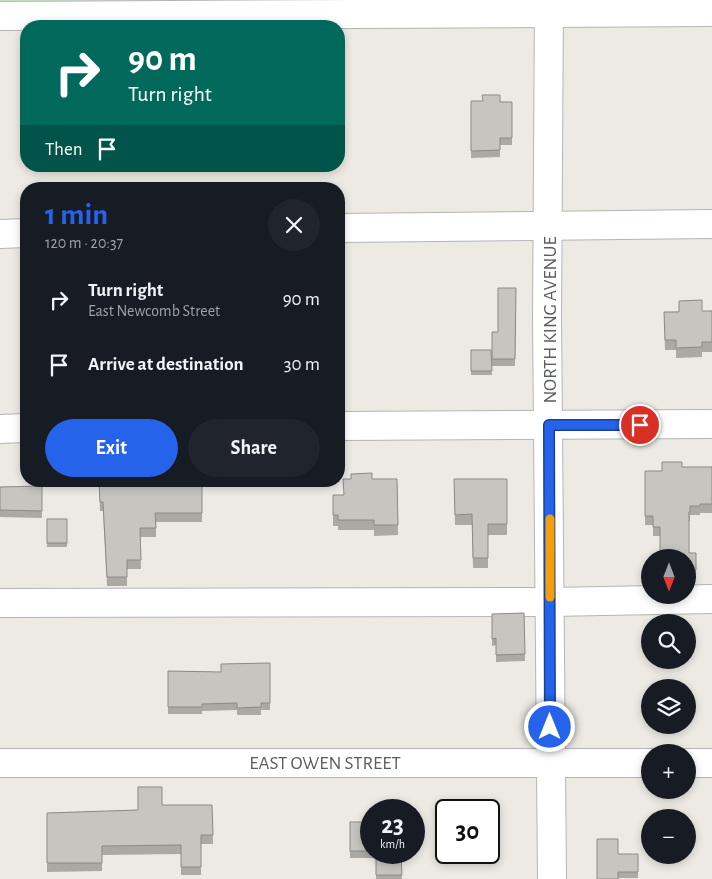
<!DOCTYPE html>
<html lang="en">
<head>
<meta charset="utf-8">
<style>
  :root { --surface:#171b24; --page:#20242c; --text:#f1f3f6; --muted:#9ea1a6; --accent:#2563eb }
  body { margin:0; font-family:"Alegreya Sans",sans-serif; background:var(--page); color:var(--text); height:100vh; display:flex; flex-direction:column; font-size:19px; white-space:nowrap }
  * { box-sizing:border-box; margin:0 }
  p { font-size:16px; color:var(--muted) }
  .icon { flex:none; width:28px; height:28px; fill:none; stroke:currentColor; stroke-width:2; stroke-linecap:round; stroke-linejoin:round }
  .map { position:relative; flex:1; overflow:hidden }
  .panel { position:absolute; left:20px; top:182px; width:325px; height:305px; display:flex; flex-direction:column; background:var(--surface); border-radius:20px; box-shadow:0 2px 8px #0003 }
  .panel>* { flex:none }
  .top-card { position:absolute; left:20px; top:20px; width:325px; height:152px; border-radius:20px; box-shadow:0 2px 8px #0003; background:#00695c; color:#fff; overflow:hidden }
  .needle { width:32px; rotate:180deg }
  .buttons { position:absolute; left:641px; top:549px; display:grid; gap:10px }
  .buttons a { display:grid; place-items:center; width:55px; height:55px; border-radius:50%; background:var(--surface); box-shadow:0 2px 8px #0003; font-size:25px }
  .speed { position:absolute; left:360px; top:799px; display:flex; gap:10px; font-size:25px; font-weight:700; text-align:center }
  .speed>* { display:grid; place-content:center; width:65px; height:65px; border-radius:50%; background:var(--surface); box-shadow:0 2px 8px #0003; line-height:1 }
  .speed small { font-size:12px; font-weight:400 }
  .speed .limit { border:2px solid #111; border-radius:8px; background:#fff; color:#111 }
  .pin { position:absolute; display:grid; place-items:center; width:42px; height:42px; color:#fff; margin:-21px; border:2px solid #fff; border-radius:50%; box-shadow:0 1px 5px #0007 }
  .me { position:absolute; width:55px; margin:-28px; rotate:0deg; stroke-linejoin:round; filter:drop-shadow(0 0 4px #0008) }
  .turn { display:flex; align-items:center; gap:18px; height:105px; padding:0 25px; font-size:22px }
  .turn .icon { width:65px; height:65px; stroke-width:2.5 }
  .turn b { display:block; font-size:35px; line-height:42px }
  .then { display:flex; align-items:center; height:48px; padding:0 25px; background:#0003; gap:10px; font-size:19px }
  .round { display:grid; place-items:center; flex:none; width:52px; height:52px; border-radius:26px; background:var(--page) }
  .summary { display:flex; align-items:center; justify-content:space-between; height:85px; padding:0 25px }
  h1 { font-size:30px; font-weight:600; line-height:38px; color:var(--accent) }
  .action { display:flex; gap:10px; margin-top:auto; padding:10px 25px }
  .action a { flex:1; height:58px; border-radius:30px; background:var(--accent); color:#fff; font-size:20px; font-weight:600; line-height:58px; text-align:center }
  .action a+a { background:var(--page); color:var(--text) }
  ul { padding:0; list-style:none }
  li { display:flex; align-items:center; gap:15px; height:65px; padding:0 25px }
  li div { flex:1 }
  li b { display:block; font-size:19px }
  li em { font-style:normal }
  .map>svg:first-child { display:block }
  .green { fill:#c2e0c2 }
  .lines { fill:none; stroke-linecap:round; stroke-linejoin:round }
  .minor-casing { stroke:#b3b5b8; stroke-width:30 }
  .minor { stroke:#fff; stroke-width:28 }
  .wall { fill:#aba9a4 }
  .building { fill:#c7c5bf; stroke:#8b8a86 }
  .route-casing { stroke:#184099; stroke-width:12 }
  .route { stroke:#2563eb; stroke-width:9 }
  .slow { stroke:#f59e0b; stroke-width:9 }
  .labels { text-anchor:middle; stroke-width:4; stroke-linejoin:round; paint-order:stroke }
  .street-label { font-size:19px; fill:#5b5e61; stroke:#fff }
</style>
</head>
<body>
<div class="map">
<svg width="712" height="879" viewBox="0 0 712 879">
  <rect width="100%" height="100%" fill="#eceae3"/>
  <polygon class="green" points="0,0 340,0 0,1"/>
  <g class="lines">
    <g class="minor-casing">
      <g id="minor">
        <polyline points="549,0 547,318 552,879"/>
        <polyline points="0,16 712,12"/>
        <polyline points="339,228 712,224"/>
        <polyline points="0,234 26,233"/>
        <polyline points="339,426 712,424"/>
        <polyline points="0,429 26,428"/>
        <polyline points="0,603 550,602 712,599"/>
        <polyline points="0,763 650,763"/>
        <polyline points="688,763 712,763"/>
      </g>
    </g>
    <use href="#minor" class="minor"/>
  </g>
  <g class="wall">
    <polygon points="471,101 512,102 512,145 500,145 500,157 471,158"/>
    <polygon points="516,288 515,366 492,366 492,332 498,332"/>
    <polygon points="702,311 712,311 712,352 702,352 702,357 676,358 676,350 665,350 664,312"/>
    <polygon points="471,350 491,350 492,375 471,375"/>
    <polygon points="682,467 712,467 712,513 700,513 700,515 690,515 690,521 689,521 689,553 696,553 696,579 688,579 688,558 660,536 653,536 653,525 645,525 645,471 662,471"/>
    <polygon points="372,479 397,479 398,535 374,536 374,530 338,530 338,526 333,526 333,495 344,495"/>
    <polygon points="454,479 507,479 507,535 488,535 488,568 473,568 472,525 455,525"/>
    <polygon points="99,482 155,484 202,484 202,522 156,522 156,537 140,537 141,569 127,569 127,586 107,586 103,511 100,511"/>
    <polygon points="42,486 42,518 0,517 0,487"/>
    <rect x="47" y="519" width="20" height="28"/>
    <polygon points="524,613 525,661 496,662 496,645 492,646 492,614"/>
    <polygon points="270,663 270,710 261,710 261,715 237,715 237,710 202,711 202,714 168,714 168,671 221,672"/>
    <polygon points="162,805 212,805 213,844 201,844 201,875 181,875 181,854 102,855 102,871 47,872 47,813 138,810"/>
    <polygon points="350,822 371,822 371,852 384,852 384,854 401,854 402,879 376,879 376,858 350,858"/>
    <rect x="618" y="854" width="20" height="24"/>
  </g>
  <g class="building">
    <polygon points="482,95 500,95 500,102 512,102 512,138 500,138 500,150 471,151 471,101 483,101"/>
    <polygon points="498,288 516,288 515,359 492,359 492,332 498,332"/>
    <polygon points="702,300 702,311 712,311 712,342 702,342 702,347 676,348 676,340 665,340 664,312 679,312 679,301"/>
    <polygon points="471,350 491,350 492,371 471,371"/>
    <polygon points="662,462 682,462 682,467 712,467 712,504 700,504 700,506 690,506 690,512 689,512 689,553 696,553 696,570 688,570 688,558 660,558 660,527 653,527 653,516 645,516 645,471 662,471"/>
    <polygon points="372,473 372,479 397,479 398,525 374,525 374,520 338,520 338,515 333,515 333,495 344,495 343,479 351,479 351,474"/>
    <polygon points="454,479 507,479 507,524 488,524 488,558 473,558 472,514 455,515"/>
    <polygon points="119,481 154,481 155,484 202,484 202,513 155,513 156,528 140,528 141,560 127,560 127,577 107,577 103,502 100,502 99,482"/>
    <polygon points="42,486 42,511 0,510 0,487"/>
    <rect x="47" y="519" width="20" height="24"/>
    <polygon points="524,613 525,654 496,655 496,638 492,639 492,614"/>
    <polygon points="270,663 270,703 261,703 261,707 237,708 237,703 202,704 202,707 168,707 168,671 221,672 221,664"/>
    <polygon points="138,787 162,787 162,805 212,805 213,835 201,835 201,867 181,867 181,845 102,846 102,863 47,863 47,813 138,810"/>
    <rect x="350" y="822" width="21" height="29"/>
    <polygon points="597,839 618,839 618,854 638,854 638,872 618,872 618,879 597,879"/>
    <polygon points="376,854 401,854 402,875 376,875"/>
  </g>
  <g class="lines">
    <g class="route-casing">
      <polyline id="route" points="550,727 549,425 640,425"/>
    </g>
    <use href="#route" class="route"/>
    <polyline class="slow" points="550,519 550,597"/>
  </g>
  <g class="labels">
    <g class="street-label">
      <text transform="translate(549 320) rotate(-90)" y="7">NORTH KING AVENUE</text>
      <text x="325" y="769">EAST OWEN STREET</text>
    </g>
  </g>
</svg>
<div class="buttons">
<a><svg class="needle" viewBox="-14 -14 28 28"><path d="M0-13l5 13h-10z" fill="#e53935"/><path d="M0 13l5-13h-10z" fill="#9ea1a6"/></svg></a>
<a><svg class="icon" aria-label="search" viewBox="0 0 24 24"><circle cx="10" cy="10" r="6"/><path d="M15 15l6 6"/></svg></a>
<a><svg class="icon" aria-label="layers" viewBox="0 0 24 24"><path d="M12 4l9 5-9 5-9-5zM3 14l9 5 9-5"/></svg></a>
<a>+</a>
<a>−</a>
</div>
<div class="speed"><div>23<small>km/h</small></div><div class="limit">30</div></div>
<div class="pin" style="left:640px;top:425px;background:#d93025"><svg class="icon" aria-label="arrive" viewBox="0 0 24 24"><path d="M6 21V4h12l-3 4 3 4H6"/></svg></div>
<svg class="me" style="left:550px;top:727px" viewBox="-20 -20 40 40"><circle r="17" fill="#2563eb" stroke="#fff" stroke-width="3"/><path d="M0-11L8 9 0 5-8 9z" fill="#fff"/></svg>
<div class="top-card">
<div class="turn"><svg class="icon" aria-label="right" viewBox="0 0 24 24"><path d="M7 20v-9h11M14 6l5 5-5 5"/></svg><div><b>90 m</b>Turn right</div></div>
<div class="then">Then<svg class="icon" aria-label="arrive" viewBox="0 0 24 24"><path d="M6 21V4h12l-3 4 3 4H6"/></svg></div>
</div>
<section class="panel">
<div class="summary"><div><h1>1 min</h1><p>120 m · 20:37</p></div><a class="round"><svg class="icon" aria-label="close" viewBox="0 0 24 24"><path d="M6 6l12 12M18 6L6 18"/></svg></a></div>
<ul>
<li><svg class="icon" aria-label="right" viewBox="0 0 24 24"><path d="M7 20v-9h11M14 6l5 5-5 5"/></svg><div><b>Turn right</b><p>East Newcomb Street</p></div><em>90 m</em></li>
<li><svg class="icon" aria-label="arrive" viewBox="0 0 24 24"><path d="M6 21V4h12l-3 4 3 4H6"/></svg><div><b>Arrive at destination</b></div><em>30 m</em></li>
</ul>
<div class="action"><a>Exit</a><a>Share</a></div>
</section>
</div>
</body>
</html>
